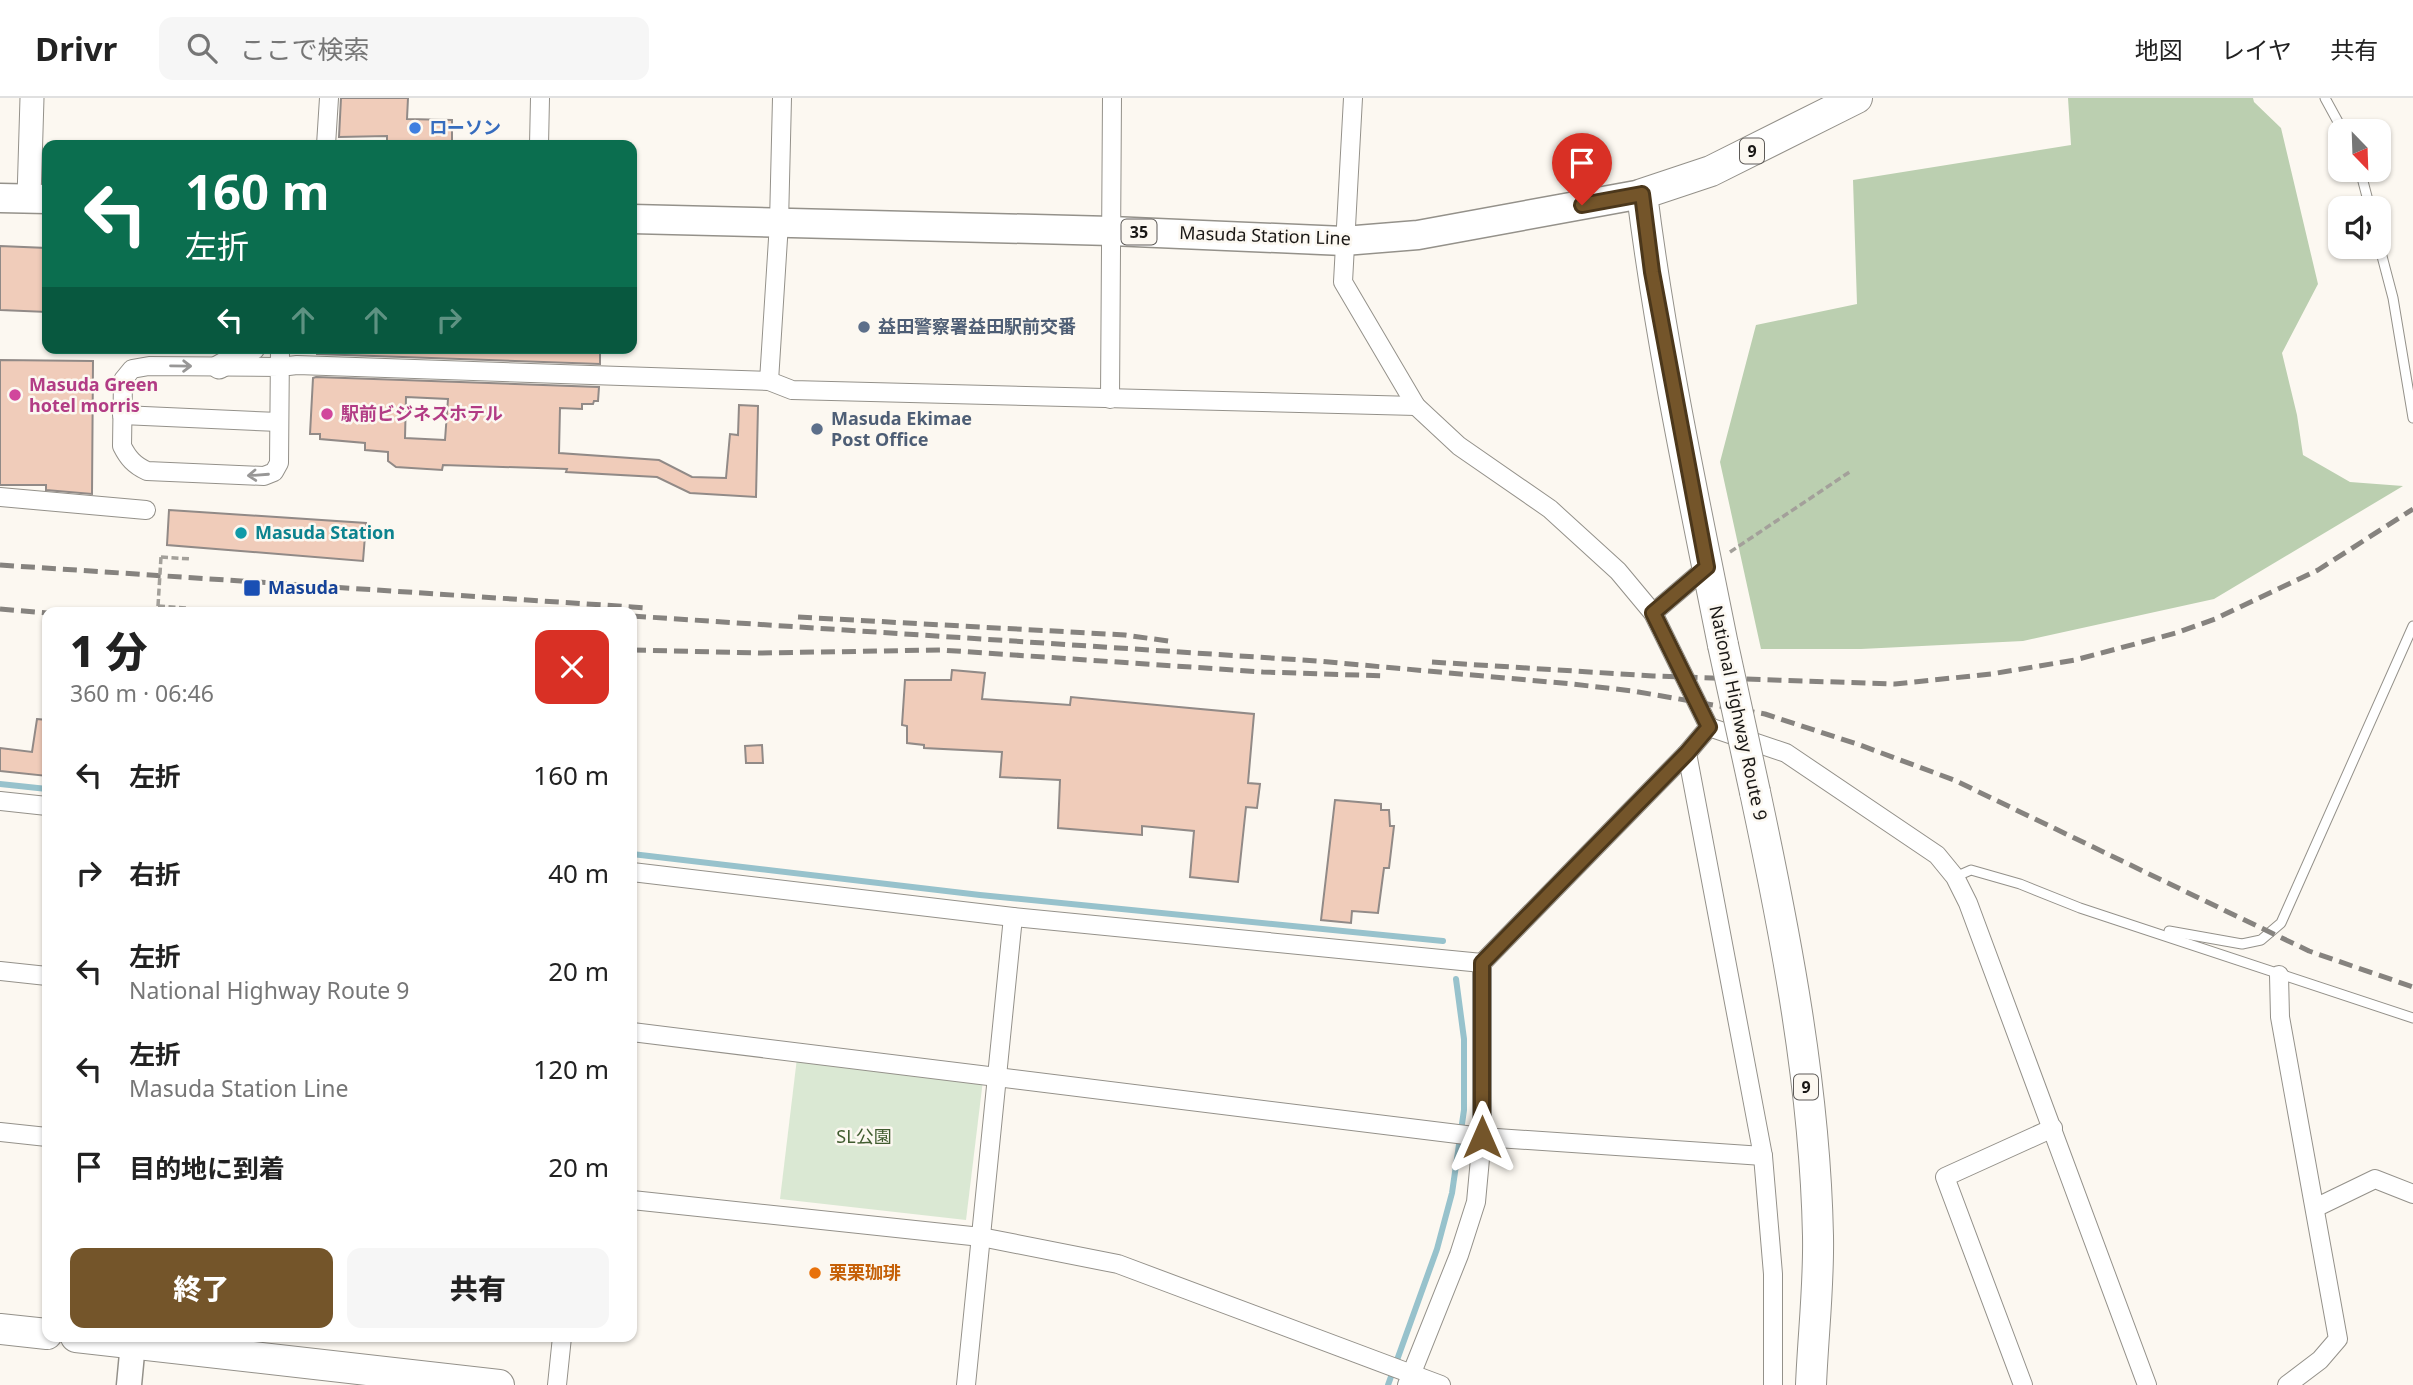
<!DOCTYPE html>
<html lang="ja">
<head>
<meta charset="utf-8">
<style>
  :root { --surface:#fff; --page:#f6f6f6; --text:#222; --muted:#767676; --line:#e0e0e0; --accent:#74552a }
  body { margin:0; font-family:"Noto Sans","Noto Sans JP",sans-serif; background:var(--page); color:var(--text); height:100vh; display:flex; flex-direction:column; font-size:26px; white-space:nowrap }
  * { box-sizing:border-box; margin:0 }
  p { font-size:23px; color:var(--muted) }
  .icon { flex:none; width:38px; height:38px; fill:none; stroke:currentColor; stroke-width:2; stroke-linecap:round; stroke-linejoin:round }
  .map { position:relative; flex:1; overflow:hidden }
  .panel { position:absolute; left:42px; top:509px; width:595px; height:735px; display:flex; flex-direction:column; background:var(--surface); border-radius:14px; box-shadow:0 2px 5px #0004 }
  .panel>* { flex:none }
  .guide { position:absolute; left:42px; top:42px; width:595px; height:214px; border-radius:14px; box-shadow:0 2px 5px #0004; background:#0b6e4f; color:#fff; overflow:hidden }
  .needle { width:46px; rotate:157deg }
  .controls { position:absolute; left:2328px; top:21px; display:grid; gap:14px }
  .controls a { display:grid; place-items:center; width:63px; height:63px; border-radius:14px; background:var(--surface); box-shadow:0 2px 5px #0004; font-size:35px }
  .pin { position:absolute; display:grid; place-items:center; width:60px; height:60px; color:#fff; margin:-72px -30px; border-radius:50% 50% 50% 0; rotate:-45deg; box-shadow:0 0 7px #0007 }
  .pin .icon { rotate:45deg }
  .me { position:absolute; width:77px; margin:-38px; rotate:0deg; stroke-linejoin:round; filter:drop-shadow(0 0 5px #0008) }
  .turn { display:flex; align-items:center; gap:24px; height:147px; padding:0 28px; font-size:32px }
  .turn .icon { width:91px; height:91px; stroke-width:2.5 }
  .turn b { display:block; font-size:49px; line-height:60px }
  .lanes { display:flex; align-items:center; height:66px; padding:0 28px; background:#0003; justify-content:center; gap:35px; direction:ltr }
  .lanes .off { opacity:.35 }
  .round { display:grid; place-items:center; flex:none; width:74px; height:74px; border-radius:14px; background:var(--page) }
  .summary { display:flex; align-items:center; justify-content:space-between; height:119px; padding:0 28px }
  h1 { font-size:42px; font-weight:800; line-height:52px }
  .button { display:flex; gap:14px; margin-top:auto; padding:14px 28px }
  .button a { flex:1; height:80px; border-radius:14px; background:var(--accent); color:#fff; font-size:28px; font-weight:800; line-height:80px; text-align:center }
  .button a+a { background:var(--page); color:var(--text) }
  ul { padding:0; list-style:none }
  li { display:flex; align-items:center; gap:21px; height:98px; padding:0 28px }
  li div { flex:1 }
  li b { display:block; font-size:26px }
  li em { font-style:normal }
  header { display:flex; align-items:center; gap:42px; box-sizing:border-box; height:98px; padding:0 35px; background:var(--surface); border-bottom:2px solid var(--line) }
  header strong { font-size:33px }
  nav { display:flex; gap:38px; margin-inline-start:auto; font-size:24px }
  .search { width:490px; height:63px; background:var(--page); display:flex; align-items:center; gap:18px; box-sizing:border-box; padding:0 24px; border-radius:14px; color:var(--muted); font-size:26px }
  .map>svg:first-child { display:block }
  .green { fill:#dae8d3 }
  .forest { fill:#bbcfb0 }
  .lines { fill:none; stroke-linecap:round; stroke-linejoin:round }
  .stream { stroke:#97c2cc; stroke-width:6 }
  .building { fill:#f0ccba; stroke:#918a87; stroke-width:2; fill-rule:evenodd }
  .service-casing { stroke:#94918a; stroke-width:11 }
  .minor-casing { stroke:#94918a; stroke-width:20 }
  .tertiary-casing { stroke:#94918a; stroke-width:25 }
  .secondary-casing { stroke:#94918a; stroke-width:27 }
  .primary-casing { stroke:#94918a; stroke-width:31 }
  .trunk-casing { stroke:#94918a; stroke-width:32 }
  .path { stroke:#a3a09a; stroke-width:3.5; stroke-dasharray:7 3.5; stroke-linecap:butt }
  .service { stroke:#fff; stroke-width:9 }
  .minor { stroke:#fff; stroke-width:18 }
  .tertiary { stroke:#fff; stroke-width:23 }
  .secondary { stroke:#fff; stroke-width:24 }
  .primary { stroke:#fff; stroke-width:28 }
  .trunk { stroke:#fff; stroke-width:30 }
  .rail { stroke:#86837f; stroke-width:5; stroke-dasharray:14 7; stroke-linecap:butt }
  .trunk-bridge-casing { stroke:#94918a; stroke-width:32; stroke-linecap:butt }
  .path-bridge { stroke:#a3a09a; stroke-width:3.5; stroke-dasharray:7 3.5; stroke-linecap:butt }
  .trunk-bridge { stroke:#fff; stroke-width:30 }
  .oneway { stroke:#989796 }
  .route-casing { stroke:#4b371b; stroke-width:18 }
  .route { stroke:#74552a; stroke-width:12 }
  .shop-dot { fill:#3f7fe0; stroke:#fcf8f1; stroke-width:2.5 }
  .service-dot { fill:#5c6f8a; stroke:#fcf8f1; stroke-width:2.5 }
  .hotel-dot { fill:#d1479c; stroke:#fcf8f1; stroke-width:2.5 }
  .culture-dot { fill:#0f9aa8; stroke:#fcf8f1; stroke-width:2.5 }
  .transit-dot { fill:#1a4fb4; stroke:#fcf8f1; stroke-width:2.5 }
  .food-dot { fill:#e8710a; stroke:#fcf8f1; stroke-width:2.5 }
  .labels { text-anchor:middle; stroke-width:5; stroke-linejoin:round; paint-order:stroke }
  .shield { fill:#fcf8f1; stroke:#5e5b58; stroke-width:2 }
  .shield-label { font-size:16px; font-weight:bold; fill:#1a1816 }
  .shop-label { font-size:18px; font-weight:bold; fill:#366cbe; stroke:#fcf8f1; text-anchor:start }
  .street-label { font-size:18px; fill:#1a1816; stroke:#fcf8f1 }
  .service-label { font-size:18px; font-weight:bold; fill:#4e5e75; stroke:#fcf8f1; text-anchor:start }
  .hotel-label { font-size:18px; font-weight:bold; fill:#b23c85; stroke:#fcf8f1; text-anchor:start }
  .culture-label { font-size:18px; font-weight:bold; fill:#0d838f; stroke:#fcf8f1; text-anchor:start }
  .transit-label { font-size:18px; font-weight:bold; fill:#164399; stroke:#fcf8f1; text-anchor:start }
  .park-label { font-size:18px; fill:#405c2f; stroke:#fcf8f1 }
  .food-label { font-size:18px; font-weight:bold; fill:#c56008; stroke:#fcf8f1; text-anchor:start }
</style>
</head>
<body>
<header>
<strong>Drivr</strong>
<div class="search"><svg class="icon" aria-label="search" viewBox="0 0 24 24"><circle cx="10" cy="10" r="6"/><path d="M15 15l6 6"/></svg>ここで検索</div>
<nav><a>地図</a><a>レイヤ</a><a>共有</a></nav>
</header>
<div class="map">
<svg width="2413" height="1287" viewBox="0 0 2413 1287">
  <rect width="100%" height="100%" fill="#fcf8f1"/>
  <polygon class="green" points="797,960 983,982 966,1122 780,1101"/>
  <polygon class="forest" points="2068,0 2253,0 2254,4 2281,30 2318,186 2282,255 2297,317 2303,357 2350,384 2403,388 2214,501 2023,543 1861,551 1761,551 1720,364 1756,227 1857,206 1853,82 2071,47"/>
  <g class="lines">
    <g class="stream">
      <polyline points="0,686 47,691"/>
      <polyline points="632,756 980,797 1443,843"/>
      <polyline points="1388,1287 1437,1151 1452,1095 1464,1012 1464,941 1456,881"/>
    </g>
  </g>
  <g class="building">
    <polygon points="341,0 408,0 407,21 452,22 452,43 387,43 387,38 339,39"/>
    <polygon points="0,148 47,150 47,214 0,212"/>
    <polygon points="317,250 600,250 600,266 317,256"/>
    <polygon points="0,262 93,263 92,396 46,392 46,387 0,387"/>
    <path d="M316,279L599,289L598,303H594L593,306H582V311L560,310L559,355L659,362L692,379L726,380L730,336L738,337L739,307L758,308L756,399L690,395L657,379L566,374L567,371L443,367L442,372L396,369L388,363V354L365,352V345L320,341V336H310L313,280ZM406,299L448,301L445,342L405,340Z"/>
    <polygon points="169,412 366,425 363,463 167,447"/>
    <polygon points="952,572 985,575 982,601 1070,607 1071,599 1254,616 1248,685 1260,686 1257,710 1246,709 1238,784 1190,779 1194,733 1142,728 1142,737 1058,730 1060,682 1000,679 1002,654 924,650 924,647 907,645 907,628 902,627 905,582 951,582"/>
    <polygon points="37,621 47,622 47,678 0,673 0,650 32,654"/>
    <polygon points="762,647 763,665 746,665 745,648"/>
    <polygon points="1335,702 1381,706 1381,712 1389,712 1390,728 1394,728 1389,770 1384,770 1378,815 1352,813 1351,825 1321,822"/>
  </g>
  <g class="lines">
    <g class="service-casing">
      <g id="service">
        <polyline points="2325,0 2343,33"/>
        <polyline points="2360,72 2370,110"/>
        <polyline points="2378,143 2393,200 2413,320"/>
        <polyline points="1955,779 1971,772 2020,786 2080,810 2413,920"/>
        <polyline points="2169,833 2242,846 2261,842 2281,825 2413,528"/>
      </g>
    </g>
    <g class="minor-casing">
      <g id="minor">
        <polyline points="1353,0 1343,184 1416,308 1459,348 1550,411 1618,473 1653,515 1709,629 1687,655 1482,865 1482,1039 1476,1104 1459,1157 1407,1287"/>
        <polyline points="326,47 329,0"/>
        <polyline points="539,47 540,0"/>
        <path d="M280,250L279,365L274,374L264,378L147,373C134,367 128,360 122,348L123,282L132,271L149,268L280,269L297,267L769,283L792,292L1416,308"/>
        <polyline points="769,283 779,125 782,0"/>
        <polyline points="1110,301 1112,0"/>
        <polyline points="122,317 279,324"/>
        <polyline points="0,399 146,412"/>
        <polyline points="1653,515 1707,469"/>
        <polyline points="1709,629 1786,655 1937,757 1955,779 1968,805 2147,1287"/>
        <polyline points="1687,655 1763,1058 1773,1176 1773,1287"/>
        <polyline points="0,703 47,708"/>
        <polyline points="632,774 1013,819 1482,865"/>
        <polyline points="0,873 47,878"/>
        <polyline points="2279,877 2280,919 2338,1241 2320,1262 2287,1287"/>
        <polyline points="632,934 1482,1039 1763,1058"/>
        <polyline points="0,1034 47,1039"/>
        <polyline points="632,1102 981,1139 1118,1166 1441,1287"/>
        <polyline points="2315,1110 2375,1081 2413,1096"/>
        <polyline points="557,1287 562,1239"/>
        <polyline points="966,1287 1013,819"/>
        <polyline points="2023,1287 1945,1079 2053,1030"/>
      </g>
    </g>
    <g class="tertiary-casing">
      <g id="tertiary">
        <polyline points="29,100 32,0"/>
        <polyline points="219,269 253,250"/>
      </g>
    </g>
    <g class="secondary-casing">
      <polyline id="secondary" points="129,1287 133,1245"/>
    </g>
    <g class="primary-casing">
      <g id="primary">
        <polyline points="0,100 47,101"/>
        <polyline points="632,121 1111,133 1344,143 1418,137 1642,96"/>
      </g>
    </g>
    <g class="trunk-casing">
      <g id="trunk">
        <path d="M1723,547C1693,397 1661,248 1642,96L1711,73L1857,0"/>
        <path d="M1755,694C1786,839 1815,989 1818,1138C1819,1187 1813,1238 1811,1287"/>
        <polyline points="0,1231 47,1236"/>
        <polyline points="76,1239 499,1287"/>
      </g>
    </g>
    <g class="path">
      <polyline points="1730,454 1851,373"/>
      <polyline points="161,459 191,461"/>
      <polyline points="158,508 187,510"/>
    </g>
    <use href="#service" class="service"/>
    <use href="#minor" class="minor"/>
    <use href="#tertiary" class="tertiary"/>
    <use href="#secondary" class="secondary"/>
    <use href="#primary" class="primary"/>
    <use href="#trunk" class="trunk"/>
    <g class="rail">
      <polyline points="0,467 648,510"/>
      <polyline points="0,511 47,515"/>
      <polyline points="632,518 1317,563 1572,586 1633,593 1765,616 1860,647 1954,682 2309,853 2413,889"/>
      <polyline points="798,519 1125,537 1175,544"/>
      <polyline points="632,552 760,555 941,552 1263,574 1387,578"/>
      <polyline points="1432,564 1653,578 1895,586 1991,576 2075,562 2176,535 2215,521 2318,472 2413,411"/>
    </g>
    <g class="trunk-bridge-casing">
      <polyline id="trunk-bridge" points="1723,547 1755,694"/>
    </g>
    <polyline class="path-bridge" points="158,508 161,459"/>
    <use href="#trunk-bridge" class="trunk-bridge"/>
  </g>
  <defs><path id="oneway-shaft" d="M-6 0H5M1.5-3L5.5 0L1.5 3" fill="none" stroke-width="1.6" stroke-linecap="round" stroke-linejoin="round" transform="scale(1.75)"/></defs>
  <g class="oneway">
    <use href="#oneway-shaft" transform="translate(181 268) rotate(1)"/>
    <use href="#oneway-shaft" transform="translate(258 377) rotate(176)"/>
  </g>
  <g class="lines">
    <g class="route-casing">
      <polyline id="route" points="1482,1039 1482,865 1687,655 1709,629 1653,515 1707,469 1652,174 1642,96 1582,107"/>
    </g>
    <use href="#route" class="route"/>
  </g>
  <circle class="shop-dot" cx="415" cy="30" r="7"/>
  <g class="service-dot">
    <circle cx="864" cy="229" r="7"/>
    <circle cx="817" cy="331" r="7"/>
  </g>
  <g class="hotel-dot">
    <circle cx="15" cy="297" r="7"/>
    <circle cx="327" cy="316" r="7"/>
  </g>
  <circle class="culture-dot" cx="241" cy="435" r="7"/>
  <rect class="transit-dot" x="243" y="481" width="18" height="18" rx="3.5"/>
  <circle class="food-dot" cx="815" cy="1175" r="7"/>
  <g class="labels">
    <g class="shield">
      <rect x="1740" y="40.5" width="24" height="25" rx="5"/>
      <rect x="1121.5" y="121.5" width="35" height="25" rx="5"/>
      <rect x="1794" y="976.5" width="24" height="25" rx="5"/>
    </g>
    <g class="shield-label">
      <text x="1752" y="59">9</text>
      <text x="1139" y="140">35</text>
      <text x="1806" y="995">9</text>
    </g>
    <g class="shop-label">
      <text x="429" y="36">ローソン</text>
    </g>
    <g class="street-label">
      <text transform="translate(1265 138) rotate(2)" y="6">Masuda Station Line</text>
      <text transform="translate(1738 615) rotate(78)" y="6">National Highway Route 9</text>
    </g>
    <g class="service-label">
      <text x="878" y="235">益田警察署益田駅前交番</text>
      <text x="831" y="327">Masuda Ekimae<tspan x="831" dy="21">Post Office</tspan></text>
    </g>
    <g class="hotel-label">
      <text x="29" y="293">Masuda Green<tspan x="29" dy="21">hotel morris</tspan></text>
      <text x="341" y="322">駅前ビジネスホテル</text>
    </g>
    <g class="culture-label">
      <text x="255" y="441">Masuda Station</text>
    </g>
    <g class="transit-label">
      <text x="268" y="496">Masuda</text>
    </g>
    <g class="park-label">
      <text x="864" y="1045">SL公園</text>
    </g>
    <g class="food-label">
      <text x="829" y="1181">栗栗珈琲</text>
    </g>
  </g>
</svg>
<div class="controls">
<a><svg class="needle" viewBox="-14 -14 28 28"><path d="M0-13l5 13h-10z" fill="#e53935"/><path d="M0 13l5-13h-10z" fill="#767676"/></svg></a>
<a><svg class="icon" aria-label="sound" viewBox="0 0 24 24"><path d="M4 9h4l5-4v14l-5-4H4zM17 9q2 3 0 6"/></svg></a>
</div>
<div class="pin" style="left:1582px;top:107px;background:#d93025"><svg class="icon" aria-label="arrive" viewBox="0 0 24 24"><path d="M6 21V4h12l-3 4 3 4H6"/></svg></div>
<svg class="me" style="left:1482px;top:1039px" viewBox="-20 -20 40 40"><path d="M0-17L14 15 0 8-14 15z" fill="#74552a" stroke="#fff" stroke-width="4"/></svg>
<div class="guide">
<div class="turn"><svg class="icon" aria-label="left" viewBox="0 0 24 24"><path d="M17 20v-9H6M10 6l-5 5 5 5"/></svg><div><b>160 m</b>左折</div></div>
<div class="lanes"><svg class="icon" aria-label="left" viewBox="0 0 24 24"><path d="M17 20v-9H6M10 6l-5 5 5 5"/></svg><svg class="icon off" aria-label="ahead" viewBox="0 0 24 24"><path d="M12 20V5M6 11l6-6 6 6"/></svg><svg class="icon off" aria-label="ahead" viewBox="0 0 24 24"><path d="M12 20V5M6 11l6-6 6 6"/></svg><svg class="icon off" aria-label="right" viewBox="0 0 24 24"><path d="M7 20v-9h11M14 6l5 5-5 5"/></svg></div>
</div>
<section class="panel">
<div class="summary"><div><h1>1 分</h1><p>360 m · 06:46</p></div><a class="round" style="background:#d93025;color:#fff"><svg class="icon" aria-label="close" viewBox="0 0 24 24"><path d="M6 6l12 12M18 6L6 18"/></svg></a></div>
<ul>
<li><svg class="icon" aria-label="left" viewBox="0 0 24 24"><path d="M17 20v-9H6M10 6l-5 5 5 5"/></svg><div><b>左折</b></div><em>160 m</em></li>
<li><svg class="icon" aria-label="right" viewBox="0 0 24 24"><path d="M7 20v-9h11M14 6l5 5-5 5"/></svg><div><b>右折</b></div><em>40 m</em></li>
<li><svg class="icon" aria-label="left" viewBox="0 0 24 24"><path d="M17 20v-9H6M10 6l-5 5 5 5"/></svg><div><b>左折</b><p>National Highway Route 9</p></div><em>20 m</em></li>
<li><svg class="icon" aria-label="left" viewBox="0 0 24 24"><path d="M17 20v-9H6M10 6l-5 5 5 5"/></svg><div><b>左折</b><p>Masuda Station Line</p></div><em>120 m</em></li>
<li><svg class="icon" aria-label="arrive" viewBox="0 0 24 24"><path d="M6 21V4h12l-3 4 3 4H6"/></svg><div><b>目的地に到着</b></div><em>20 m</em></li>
</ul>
<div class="button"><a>終了</a><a>共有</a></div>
</section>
</div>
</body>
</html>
